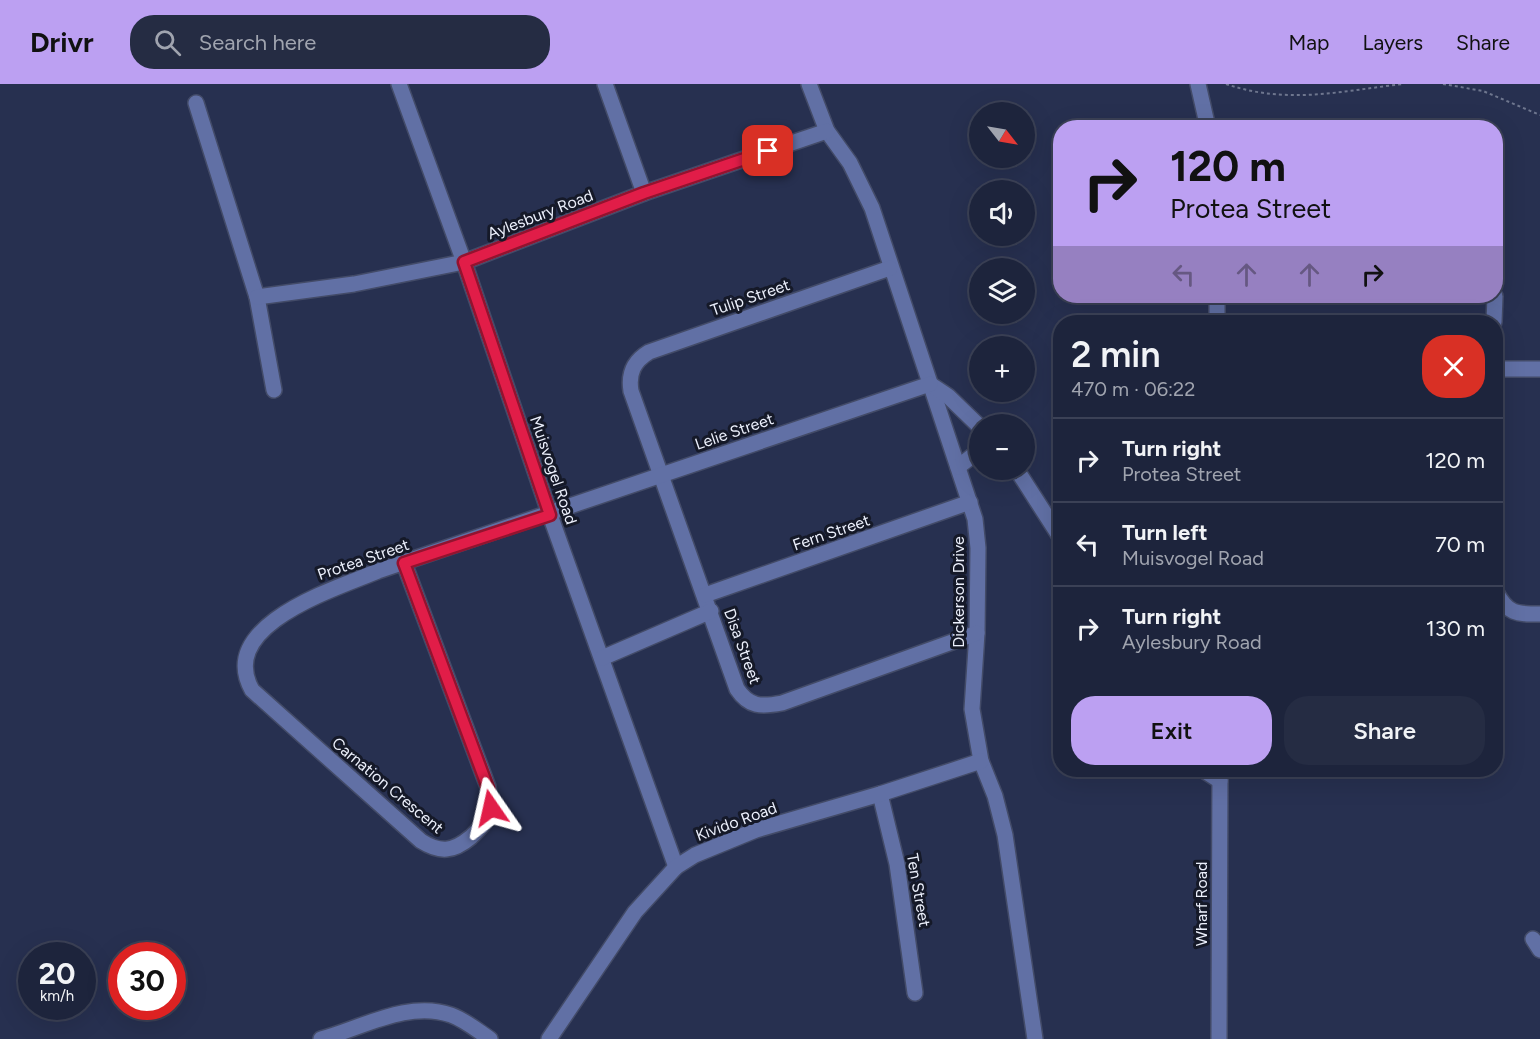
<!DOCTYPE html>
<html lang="en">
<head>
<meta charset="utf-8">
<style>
  :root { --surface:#1d243c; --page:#252c43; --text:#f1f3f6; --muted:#a0a4af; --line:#3b4156; --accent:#bca0f2 }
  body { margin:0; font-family:Figtree,sans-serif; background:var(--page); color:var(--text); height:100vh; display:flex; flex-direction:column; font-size:22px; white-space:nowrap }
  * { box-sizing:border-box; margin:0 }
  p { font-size:20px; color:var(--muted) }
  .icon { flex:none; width:33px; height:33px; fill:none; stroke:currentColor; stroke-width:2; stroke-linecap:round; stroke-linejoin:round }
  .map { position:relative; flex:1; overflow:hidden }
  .panel { position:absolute; left:1053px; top:231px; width:450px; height:462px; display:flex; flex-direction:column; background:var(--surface); border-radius:24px; box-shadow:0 6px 24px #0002,0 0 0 2px var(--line) }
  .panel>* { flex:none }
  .banner { position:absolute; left:1053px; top:36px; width:450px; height:183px; border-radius:24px; box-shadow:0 6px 24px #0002,0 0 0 2px var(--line); background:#bca0f2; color:#111; overflow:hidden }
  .needle { width:39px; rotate:121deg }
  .buttons { position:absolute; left:969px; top:18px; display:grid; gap:12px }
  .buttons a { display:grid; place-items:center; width:66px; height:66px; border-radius:50%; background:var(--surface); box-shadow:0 6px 24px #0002,0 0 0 2px var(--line); font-size:30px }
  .speed { position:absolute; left:18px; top:858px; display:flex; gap:12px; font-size:30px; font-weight:700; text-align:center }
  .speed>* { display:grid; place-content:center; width:78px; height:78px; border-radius:50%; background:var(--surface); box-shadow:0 6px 24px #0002,0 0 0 2px var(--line); line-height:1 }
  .speed small { font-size:15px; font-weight:400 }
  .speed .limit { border:9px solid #d22; background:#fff; color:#111 }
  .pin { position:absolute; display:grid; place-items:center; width:51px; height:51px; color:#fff; margin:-26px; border-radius:12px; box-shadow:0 3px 9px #0006 }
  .me { position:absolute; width:66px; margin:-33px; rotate:349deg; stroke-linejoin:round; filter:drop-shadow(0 0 4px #0008) }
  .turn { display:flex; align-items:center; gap:21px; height:126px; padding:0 18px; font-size:27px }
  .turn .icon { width:78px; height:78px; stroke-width:2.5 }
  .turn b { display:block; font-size:42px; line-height:51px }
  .lanes { display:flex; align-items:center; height:57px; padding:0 18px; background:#0003; justify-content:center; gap:30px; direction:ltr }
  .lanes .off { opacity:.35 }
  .round { display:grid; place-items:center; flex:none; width:63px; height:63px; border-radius:24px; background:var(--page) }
  .overview { display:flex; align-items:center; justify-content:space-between; height:102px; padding:0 18px }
  h1 { font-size:36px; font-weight:600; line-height:45px }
  .primary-button { display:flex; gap:12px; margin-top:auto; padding:12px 18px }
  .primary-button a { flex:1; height:69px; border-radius:24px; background:var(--accent); color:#111; font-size:24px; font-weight:600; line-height:69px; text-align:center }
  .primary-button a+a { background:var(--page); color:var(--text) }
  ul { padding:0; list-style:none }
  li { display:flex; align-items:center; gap:18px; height:84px; padding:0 18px; border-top:2px solid var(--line) }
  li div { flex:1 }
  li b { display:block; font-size:22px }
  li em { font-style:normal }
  header { display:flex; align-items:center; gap:36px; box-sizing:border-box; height:84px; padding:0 30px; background:var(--accent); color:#111 }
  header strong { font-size:28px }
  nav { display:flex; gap:33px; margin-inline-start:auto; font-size:21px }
  .search { width:420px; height:54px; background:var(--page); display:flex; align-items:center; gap:15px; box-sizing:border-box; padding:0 21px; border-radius:24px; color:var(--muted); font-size:22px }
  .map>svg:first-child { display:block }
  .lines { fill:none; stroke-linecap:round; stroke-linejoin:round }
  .minor-casing { stroke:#434b68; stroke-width:18 }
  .path { stroke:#6e768e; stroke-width:2; stroke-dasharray:3 3; stroke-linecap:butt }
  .minor { stroke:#6170a5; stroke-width:15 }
  .route-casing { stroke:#92132f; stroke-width:15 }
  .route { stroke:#e11d48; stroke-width:10 }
  .labels { text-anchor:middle; stroke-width:6; stroke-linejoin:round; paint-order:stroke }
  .street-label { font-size:16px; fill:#ecf0fc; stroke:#151928 }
</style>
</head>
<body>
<header>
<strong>Drivr</strong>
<div class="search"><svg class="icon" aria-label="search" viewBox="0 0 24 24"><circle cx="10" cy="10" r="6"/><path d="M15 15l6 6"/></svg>Search here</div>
<nav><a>Map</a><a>Layers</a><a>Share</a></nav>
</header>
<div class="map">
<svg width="1540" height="955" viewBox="0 0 1540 955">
  <rect width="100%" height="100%" fill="#273050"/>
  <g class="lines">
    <g class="minor-casing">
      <g id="minor">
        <polyline points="399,0 464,178 550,431 676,783"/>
        <polyline points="605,0 644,109"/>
        <polyline points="809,0 827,47 850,79 872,124 975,435 978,464 977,549 972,625 981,677 995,712 1005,751 1035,955"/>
        <polyline points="1198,0 1208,44"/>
        <polyline points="196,19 257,213 274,306"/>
        <polyline points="1496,182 1496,158"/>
        <path d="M890,184L649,268C634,277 628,289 631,307L737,605C749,623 761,623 782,619L977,549"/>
        <polyline points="1217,212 1217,238"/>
        <polyline points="257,213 354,200 464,178 644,109 827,47"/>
        <polyline points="1494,238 1495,212"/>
        <polyline points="1496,285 1540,285"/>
        <polyline points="930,300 948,312 980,343"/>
        <polyline points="958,383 980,366"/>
        <polyline points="1017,386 1060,453"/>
        <path d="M404,479L488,703C489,711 492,719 490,727C487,738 479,745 471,753C453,768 440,769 421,757L252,606C216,541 335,505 378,487L930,300"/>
        <path d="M1496,508C1508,530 1516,530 1540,530"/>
        <polyline points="705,511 970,418"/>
        <polyline points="602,574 711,527"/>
        <polyline points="1203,686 1220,697"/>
        <polyline points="880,710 897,780 915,909"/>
        <polyline points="1533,855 1540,866"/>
        <path d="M321,955C362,944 408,916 451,931C465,936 478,947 490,955"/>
        <polyline points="549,955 635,828 676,783 695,771 756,746 880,710 981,677"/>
        <polyline points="1219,955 1220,686"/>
      </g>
    </g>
    <g class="path">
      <path d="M1226,0C1287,21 1341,7 1403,0"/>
      <polyline points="1443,0 1483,7 1540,31"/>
    </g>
    <use href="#minor" class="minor"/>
  </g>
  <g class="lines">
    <g class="route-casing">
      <polyline id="route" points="491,724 488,704 404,479 550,431 464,178 644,109 768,67"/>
    </g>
    <use href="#route" class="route"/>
  </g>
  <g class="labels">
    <g class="street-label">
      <text transform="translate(540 130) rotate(-21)" y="6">Aylesbury Road</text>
      <text transform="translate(750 213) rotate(-19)" y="6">Tulip Street</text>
      <text transform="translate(734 347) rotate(-19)" y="6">Lelie Street</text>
      <text transform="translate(554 386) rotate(71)" y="6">Muisvogel Road</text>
      <text transform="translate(831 448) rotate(-19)" y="6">Fern Street</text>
      <text transform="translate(363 475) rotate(-19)" y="6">Protea Street</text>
      <text transform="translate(958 508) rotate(-90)" y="6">Dickerson Drive</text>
      <text transform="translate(743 562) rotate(70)" y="6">Disa Street</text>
      <text transform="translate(388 701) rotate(40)" y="6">Carnation Crescent</text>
      <text transform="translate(736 737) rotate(-20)" y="6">Kivido Road</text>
      <text transform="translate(919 806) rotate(80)" y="6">Ten Street</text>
      <text transform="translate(1201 820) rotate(-90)" y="6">Wharf Road</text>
    </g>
  </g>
</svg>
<div class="buttons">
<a><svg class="needle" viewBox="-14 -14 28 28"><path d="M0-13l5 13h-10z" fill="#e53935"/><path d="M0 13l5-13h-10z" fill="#a0a4af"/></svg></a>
<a><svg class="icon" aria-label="sound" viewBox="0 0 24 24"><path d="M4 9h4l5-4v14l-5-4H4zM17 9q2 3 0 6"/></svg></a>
<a><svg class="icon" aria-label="layers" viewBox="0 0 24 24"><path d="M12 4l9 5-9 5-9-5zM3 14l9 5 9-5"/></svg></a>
<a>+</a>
<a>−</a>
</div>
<div class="speed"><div>20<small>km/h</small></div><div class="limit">30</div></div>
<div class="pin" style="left:768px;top:67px;background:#d93025"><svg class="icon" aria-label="arrive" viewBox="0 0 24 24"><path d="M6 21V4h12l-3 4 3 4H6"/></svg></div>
<svg class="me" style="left:491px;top:724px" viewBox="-20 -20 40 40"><path d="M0-17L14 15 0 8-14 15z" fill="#e11d48" stroke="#fff" stroke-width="4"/></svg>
<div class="banner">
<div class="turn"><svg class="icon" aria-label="right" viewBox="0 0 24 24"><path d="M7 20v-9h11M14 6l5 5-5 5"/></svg><div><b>120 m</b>Protea Street</div></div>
<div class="lanes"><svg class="icon off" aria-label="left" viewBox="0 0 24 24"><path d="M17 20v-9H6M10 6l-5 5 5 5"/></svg><svg class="icon off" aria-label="ahead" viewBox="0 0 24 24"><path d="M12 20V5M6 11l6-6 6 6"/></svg><svg class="icon off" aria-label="ahead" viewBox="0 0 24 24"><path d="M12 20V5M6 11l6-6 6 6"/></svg><svg class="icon" aria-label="right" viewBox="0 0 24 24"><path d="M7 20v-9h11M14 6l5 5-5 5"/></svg></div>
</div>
<section class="panel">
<div class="overview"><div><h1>2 min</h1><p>470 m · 06:22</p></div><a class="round" style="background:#d93025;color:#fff"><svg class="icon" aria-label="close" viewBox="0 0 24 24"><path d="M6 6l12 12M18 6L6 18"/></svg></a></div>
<ul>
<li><svg class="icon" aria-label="right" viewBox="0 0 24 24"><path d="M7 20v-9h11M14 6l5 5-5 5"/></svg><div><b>Turn right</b><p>Protea Street</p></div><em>120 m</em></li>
<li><svg class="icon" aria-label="left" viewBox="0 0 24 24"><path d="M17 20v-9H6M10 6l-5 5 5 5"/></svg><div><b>Turn left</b><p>Muisvogel Road</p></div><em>70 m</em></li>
<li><svg class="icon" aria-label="right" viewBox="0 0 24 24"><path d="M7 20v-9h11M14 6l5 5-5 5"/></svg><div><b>Turn right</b><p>Aylesbury Road</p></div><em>130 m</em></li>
</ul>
<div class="primary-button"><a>Exit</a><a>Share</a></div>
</section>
</div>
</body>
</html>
